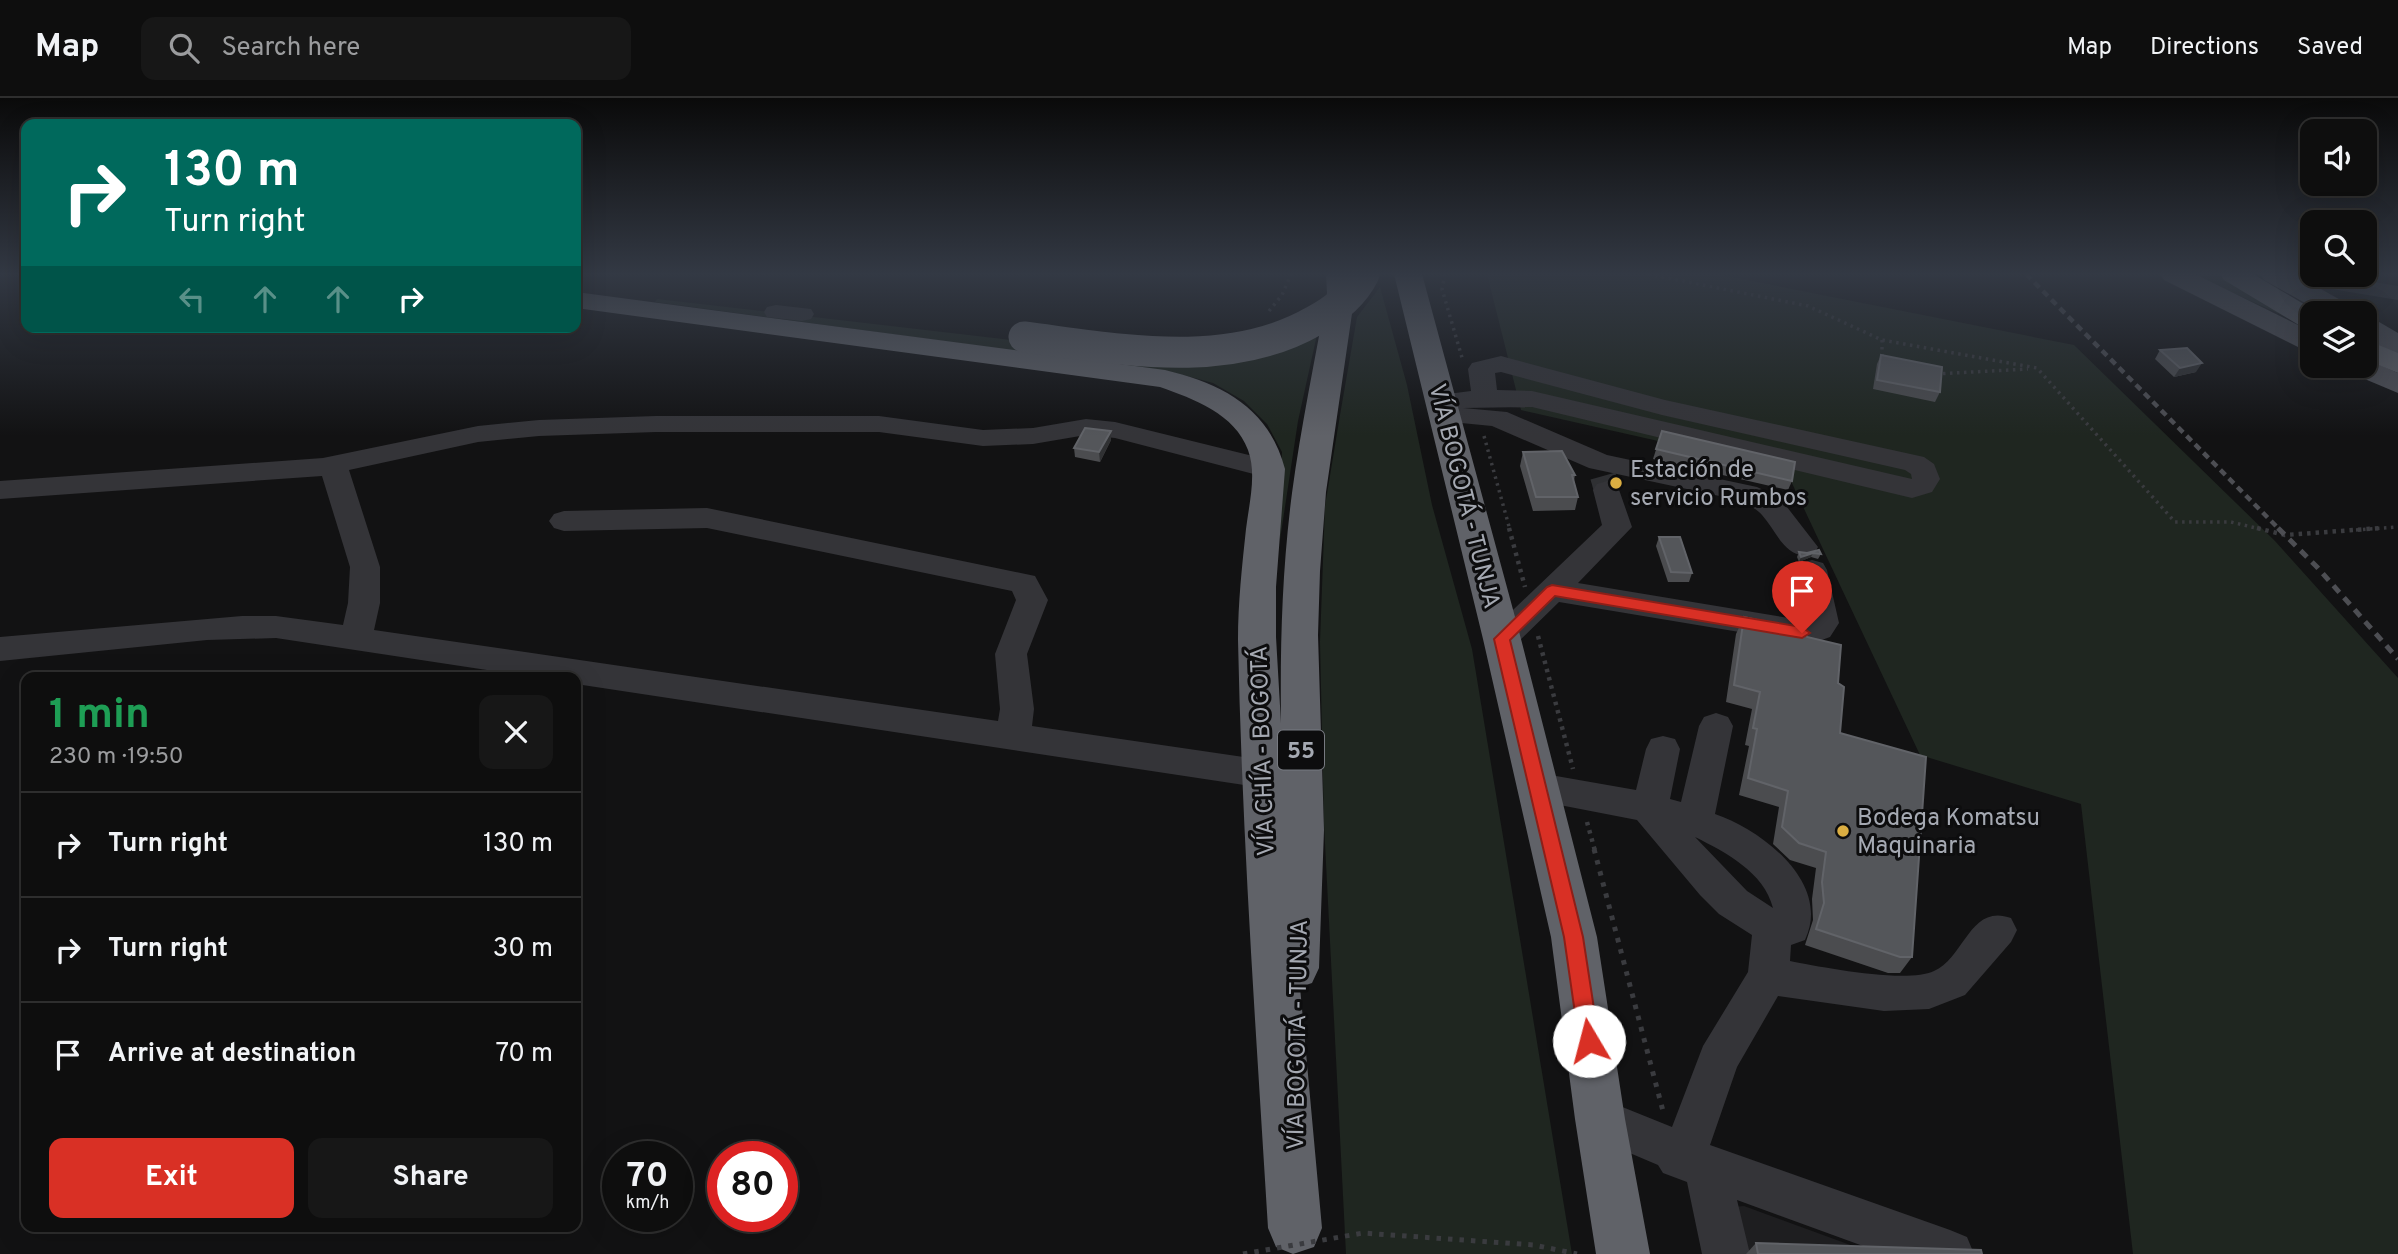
<!DOCTYPE html>
<html lang="en">
<head>
<meta charset="utf-8">
<style>
  :root { --surface:#0e0e0e; --page:#171717; --text:#f1f3f6; --muted:#9b9c9e; --line:#2e2e2e; --accent:#d93025 }
  body { margin:0; font-family:Overpass,sans-serif; background:var(--page); color:var(--text); height:100vh; display:flex; flex-direction:column; font-size:26px; white-space:nowrap }
  * { box-sizing:border-box; margin:0 }
  p { font-size:23px; color:var(--muted) }
  .icon { flex:none; width:38px; height:38px; fill:none; stroke:currentColor; stroke-width:2; stroke-linecap:round; stroke-linejoin:round }
  .map { position:relative; flex:1; overflow:hidden }
  .side { position:absolute; left:21px; top:574px; width:560px; height:560px; display:flex; flex-direction:column; background:var(--surface); border-radius:14px; box-shadow:0 7px 28px #0002,0 0 0 2px var(--line) }
  .side>* { flex:none }
  .hud { position:absolute; left:21px; top:21px; width:560px; height:214px; border-radius:14px; box-shadow:0 7px 28px #0002,0 0 0 2px var(--line); background:#00695c; color:#fff; overflow:hidden }
  .tools { position:absolute; left:2300px; top:21px; display:grid; gap:14px }
  .tools a { display:grid; place-items:center; width:77px; height:77px; border-radius:14px; background:var(--surface); box-shadow:0 7px 28px #0002,0 0 0 2px var(--line); font-size:35px }
  .speed { position:absolute; left:602px; top:1043px; display:flex; gap:14px; font-size:35px; font-weight:700; text-align:center }
  .speed>* { display:grid; place-content:center; width:91px; height:91px; border-radius:50%; background:var(--surface); box-shadow:0 7px 28px #0002,0 0 0 2px var(--line); line-height:1 }
  .speed small { font-size:18px; font-weight:400 }
  .speed .limit { border:10px solid #d22; background:#fff; color:#111 }
  .pin { position:absolute; display:grid; place-items:center; width:60px; height:60px; color:#fff; margin:-72px -30px; border-radius:50% 50% 50% 0; rotate:-45deg; box-shadow:0 0 7px #0007 }
  .pin .icon { rotate:45deg }
  .me { position:absolute; width:77px; margin:-38px; rotate:352deg; stroke-linejoin:round; filter:drop-shadow(0 0 5px #0008) }
  .turn { display:flex; align-items:center; gap:24px; height:147px; padding:0 28px; font-size:32px }
  .turn .icon { width:91px; height:91px; stroke-width:2.5 }
  .turn b { display:block; font-size:49px; line-height:60px }
  .lanes { display:flex; align-items:center; height:66px; padding:0 28px; background:#0003; justify-content:center; gap:35px; direction:ltr }
  .lanes .off { opacity:.35 }
  .round { display:grid; place-items:center; flex:none; width:74px; height:74px; border-radius:14px; background:var(--page) }
  .head { display:flex; align-items:center; justify-content:space-between; height:119px; padding:0 28px }
  h1 { font-size:42px; font-weight:700; line-height:52px; color:#1e9e55 }
  .action { display:flex; gap:14px; margin-top:auto; padding:14px 28px }
  .action a { flex:1; height:80px; border-radius:14px; background:var(--accent); color:#fff; font-size:28px; font-weight:700; line-height:80px; text-align:center }
  .action a+a { background:var(--page); color:var(--text) }
  ul { padding:0; list-style:none }
  li { display:flex; align-items:center; gap:21px; height:105px; padding:0 28px; border-top:2px solid var(--line) }
  li div { flex:1 }
  li b { display:block; font-size:26px }
  li em { font-style:normal }
  header { display:flex; align-items:center; gap:42px; box-sizing:border-box; height:98px; padding:0 35px; background:var(--surface); border-bottom:2px solid var(--line) }
  header strong { font-size:33px }
  nav { display:flex; gap:38px; margin-inline-start:auto; font-size:24px }
  .search { width:490px; height:63px; background:var(--page); display:flex; align-items:center; gap:18px; box-sizing:border-box; padding:0 24px; border-radius:14px; color:var(--muted); font-size:26px }
  .map>svg:first-child { display:block }
  .built { fill:#1e1e20 }
  .green { fill:#1f2620 }
  .lines { fill:none; stroke-linecap:round; stroke-linejoin:round }
  .minor-tunnel { stroke:#2f3033; stroke-width:26; stroke-dasharray:26 13; stroke-linecap:butt }
  .path-far2 { stroke:#3a3b3f; stroke-width:3.5; stroke-dasharray:2.5 4.5; stroke-linecap:butt }
  .path-far1 { stroke:#3a3b3f; stroke-width:4.5; stroke-dasharray:3.5 5; stroke-linecap:butt }
  .path { stroke:#3a3b3f; stroke-width:5; stroke-dasharray:4.5 7; stroke-linecap:butt }
  .minor { fill:#343438; fill-rule:evenodd }
  .major { fill:#505157; fill-rule:evenodd }
  .highway { fill:#606268; fill-rule:evenodd }
  .rail-far1 { stroke:#4d4e53; stroke-width:4.5; stroke-dasharray:7 5; stroke-linecap:butt }
  .rail { stroke:#4d4e53; stroke-width:5; stroke-dasharray:9 7; stroke-linecap:butt }
  .path-bridge { stroke:#3a3b3f; stroke-width:5; stroke-dasharray:4.5 7; stroke-linecap:butt }
  .highway-bridge { stroke:#606268; stroke-width:31 }
  .wall { fill:#4b4c4f }
  .shaded-wall { fill:#303133 }
  .building { fill:#54565a; stroke:#616368; stroke-width:2 }
  .route { fill:#d93025; stroke:#8d1f18; stroke-width:2 }
  .poi-dot { fill:#dbae42; stroke:#0d0d0e; stroke-width:2.5 }
  .labels { text-anchor:middle; stroke-width:6; stroke-linejoin:round; paint-order:stroke }
  .shield { fill:#0d0d0e; stroke:#777a81; stroke-width:2 }
  .shield-label { font-size:23px; font-weight:bold; fill:#a5a9b2 }
  .poi-label { font-size:24px; fill:#a5a9b2; stroke:#0d0d0e; text-anchor:start }
  .street-label { font-size:24px; fill:#a5a9b2; stroke:#0d0d0e }
</style>
</head>
<body>
<header>
<strong>Map</strong>
<div class="search"><svg class="icon" aria-label="search" viewBox="0 0 24 24"><circle cx="10" cy="10" r="6"/><path d="M15 15l6 6"/></svg>Search here</div>
<nav><a>Map</a><a>Directions</a><a>Saved</a></nav>
</header>
<div class="map">
<svg width="2398" height="1156" viewBox="0 0 2398 1156">
  <rect width="100%" height="100%" fill="#121213"/>
  <polygon class="built" points="1744,1108 1875,1156 1710,1156 1700,1112"/>
  <g class="green">
    <polygon points="1487,176 1717,176 2074,247 2275,443 2398,580 2398,1156 2133,1156 2081,706 1920,657 1790,381 1791,373 1521,312"/>
    <polygon points="2191,176 2218,176 2311,230"/>
    <polygon points="1380,189 1407,287 1432,407 1472,551 1572,1156 1346,1156 1324,726 1320,544 1325,408 1340,317 1357,219"/>
    <polygon points="657,201 1151,258 1318,232 1298,323 1280,442 1282,354 1267,326 1244,303 1213,285 1172,274 655,204"/>
  </g>
  <g class="lines">
    <polyline class="minor-tunnel" points="1603,378 1607,392"/>
    <g class="path-far2">
      <polyline points="1445,176 1442,191 1463,263"/>
      <polyline points="1648,176 1808,208 1882,242 2037,270 2175,424 2231,424 2264,432"/>
      <polyline points="1269,213 1282,197 1291,176"/>
      <polyline points="1882,242 1882,262"/>
      <polyline points="1936,276 2028,271"/>
      <polyline points="1484,338 1510,432"/>
      <polyline points="2356,432 2398,429"/>
    </g>
    <g class="path-far1">
      <polyline points="1509,430 1525,489"/>
      <polyline points="2257,430 2285,437 2381,430"/>
      <polyline points="1538,538 1573,671"/>
      <polyline points="1587,724 1595,753"/>
    </g>
    <polyline class="path" points="1594,751 1663,1013"/>
    <g class="minor">
      <polygon points="2271,176 2331,177 2398,188 2398,202 2283,183 2275,181"/>
      <polygon points="776,207 811,211 814,216 811,221 802,223 767,219 764,214 767,209"/>
      <path d="M1501,258L1665,302L1924,359L1934,366L1940,381L1932,394L1912,400L1532,309L1463,310L1507,314L1607,357L1757,389L1780,400L1818,449L1814,456C1786,464 1778,435 1762,417C1756,410 1746,406 1738,402L1589,370L1492,328L1451,324L1447,318L1451,312L1459,310L1441,312L1432,310L1428,304L1432,298L1471,293L1468,271L1472,265ZM1501,274L1662,317L1905,372L1911,376L1912,381L1532,293L1497,292L1495,275Z"/>
      <polygon points="656,318 879,318 983,332 1033,330 1086,321 1115,324 1269,362 1279,365 1283,371 1279,377 1269,380 1115,340 1086,337 1033,346 983,348 879,334 656,334 539,338 478,344 349,372 380,469 380,505 374,532 998,623 1000,611 995,556 1016,502 1012,493 707,430 564,433 554,430 549,423 554,416 564,413 707,410 1035,478 1048,502 1027,556 1034,611 1032,628 1264,662 1277,666 1282,676 1277,686 1264,690 576,586 576,579 533,579 276,540 207,542 0,563 0,539 242,518 276,518 343,527 348,505 350,469 322,378 0,401 0,383 323,360 478,328 539,322"/>
      <polygon points="1607,383 1617,386 1632,429 1578,485 1807,523 1797,472 1801,465 1812,462 1823,465 1827,472 1839,525 1830,539 1811,546 1559,504 1513,549 1502,553 1491,549 1486,541 1491,533 1602,427 1593,392 1597,386"/>
      <path d="M1716,615L1728,619L1733,628L1715,716C1762,732 1832,785 1805,842L1791,847L1790,863C1821,869 1906,886 1934,873C1965,859 1970,805 2011,820L2017,832L2011,844L1965,897L1929,911L1884,913L1778,898L1737,969L1710,1047L1950,1132L1967,1139L1974,1156H1885L1737,1102L1750,1156H1702L1687,1084L1663,1075L1658,1067L1585,1036L1578,1021L1585,1006L1600,1000L1672,1029L1703,948L1748,874L1752,837L1719,816L1700,797L1637,722L1539,703L1526,699L1521,689L1526,679L1539,675L1636,692L1646,651L1651,641L1663,638L1675,641L1680,651L1670,701L1681,704L1699,628L1704,619ZM1695,739C1725,754 1764,774 1773,810L1747,793Z"/>
    </g>
    <g class="major">
      <polygon points="2160,176 2195,176 2312,234 2312,254 2302,251 2164,182"/>
      <polygon points="2260,176 2294,176 2353,209 2357,215 2323,215 2264,182"/>
      <polygon points="2364,218 2374,221 2398,235 2398,256 2388,253 2364,239"/>
      <polygon points="2364,260 2398,275 2398,295 2348,274 2344,268 2364,268"/>
    </g>
    <g class="highway">
      <path d="M1326,176H1354L1355,195L1326,394L1320,473L1318,537L1324,732L1319,870L1312,885L1300,889L1322,1130L1314,1149L1293,1156L1276,1149L1268,1130C1256,934 1242,738 1238,542C1238,505 1242,468 1246,431C1249,406 1257,376 1248,352C1235,316 1194,301 1160,289L576,210V194L1165,272C1223,286 1269,310 1285,371L1276,489V539L1281,625C1280,548 1282,472 1292,395C1301,328 1315,262 1327,195Z"/>
      <polygon points="1394,176 1422,176 1521,541 1597,839 1625,1021 1650,1156 1596,1156 1575,1021 1551,839 1483,541"/>
      <polygon points="2220,176 2253,176 2319,215 2312,215 2312,232 2302,229 2224,182"/>
      <polygon points="2364,241 2398,255 2398,275 2364,261"/>
    </g>
    <polyline class="rail-far1" points="2026,176 2280,432"/>
    <polyline class="rail" points="2278,430 2317,469 2398,561"/>
    <polyline class="path-bridge" points="1243,1156 1363,1135 1534,1147 1577,1156"/>
    <path class="highway-bridge" d="M1024,239C1119,251 1227,273 1314,223C1335,212 1353,198 1364,176"/>
  </g>
  <g class="wall">
    <polygon points="2160,252 2196,274 2174,279 2155,261"/>
    <polygon points="1881,257 1940,294 1935,304 1873,291 1877,266"/>
    <polygon points="1662,333 1792,383 1788,392 1653,361"/>
    <polygon points="1111,342 1100,364 1075,359 1074,350"/>
    <polygon points="1523,354 1575,377 1574,383 1578,399 1575,412 1533,413 1520,368"/>
    <polygon points="1659,439 1692,475 1689,484 1668,484 1656,448"/>
    <polygon points="1819,452 1821,456 1818,461 1811,459 1799,464 1797,459 1799,454 1807,455"/>
    <polygon points="1744,519 1807,539 1838,585 1840,635 1912,859 1900,875 1888,875 1805,847 1813,822 1812,801 1816,770 1790,762 1773,746 1779,709 1739,697 1749,648 1745,647 1752,611 1726,604 1736,536"/>
    <polygon points="1756,1145 1982,1156 1746,1156"/>
  </g>
  <g class="shaded-wall">
    <polygon points="2202,265 2196,274 2174,279 2180,270"/>
    <polygon points="1111,333 1111,342 1100,364 1099,354"/>
    <polygon points="1813,455 1811,459 1799,464 1801,459"/>
  </g>
  <g class="building">
    <polygon points="2187,250 2202,265 2180,270 2160,252"/>
    <polygon points="1881,257 1942,269 1940,294 1877,282"/>
    <polygon points="1085,330 1111,333 1099,354 1074,350"/>
    <polygon points="1662,333 1795,364 1792,383 1656,351"/>
    <polygon points="1562,353 1575,377 1572,377 1578,399 1536,399 1523,354"/>
    <polygon points="1659,439 1680,439 1692,475 1671,474"/>
    <polygon points="1819,452 1821,456 1813,455 1801,459 1799,454 1807,455"/>
    <polygon points="1744,519 1804,533 1807,539 1841,547 1838,585 1844,589 1840,635 1926,659 1912,859 1900,859 1816,831 1824,805 1822,784 1826,754 1799,745 1782,729 1788,693 1748,680 1757,631 1753,630 1760,594 1734,587"/>
    <polygon points="1756,1145 1981,1152 1982,1156 1758,1156"/>
  </g>
  <linearGradient id="sky" x2="0" y2="1"><stop stop-color="#0a0a0a"/><stop offset="0.52" stop-color="#333944"/><stop offset="1" stop-color="#333944" stop-opacity="0"/></linearGradient>
  <rect width="2398" height="338" fill="url(#sky)"/>
  <polygon class="route" points="1552,487 1802,529 1810,535 1802,540 1555,498 1510,542 1583,839 1599,943 1596,950 1589,953 1582,950 1579,943 1564,839 1494,541 1547,489"/>
  <g class="poi-dot">
    <circle cx="1616" cy="385" r="7"/>
    <circle cx="1843" cy="733" r="7"/>
  </g>
  <g class="labels">
    <rect class="shield" x="1278" y="632.5" width="46" height="39" rx="5"/>
    <g class="shield-label">
      <text x="1301" y="660">55</text>
    </g>
    <g class="poi-label">
      <text x="1630" y="379">Estación de<tspan x="1630" dy="28">servicio Rumbos</tspan></text>
      <text x="1857" y="727">Bodega Komatsu<tspan x="1857" dy="28">Maquinaria</tspan></text>
    </g>
    <g class="street-label">
      <text transform="translate(1465 398) rotate(76)" y="8">VÍA BOGOTÁ - TUNJA</text>
      <text transform="translate(1262 653) rotate(-92)" y="8">VÍA CHÍA - BOGOTÁ</text>
      <text transform="translate(1297 937) rotate(-89)" y="8">VÍA BOGOTÁ - TUNJA</text>
    </g>
  </g>
</svg>
<div class="tools">
<a><svg class="icon" aria-label="sound" viewBox="0 0 24 24"><path d="M4 9h4l5-4v14l-5-4H4zM17 9q2 3 0 6"/></svg></a>
<a><svg class="icon" aria-label="search" viewBox="0 0 24 24"><circle cx="10" cy="10" r="6"/><path d="M15 15l6 6"/></svg></a>
<a><svg class="icon" aria-label="layers" viewBox="0 0 24 24"><path d="M12 4l9 5-9 5-9-5zM3 14l9 5 9-5"/></svg></a>
</div>
<div class="speed"><div>70<small>km/h</small></div><div class="limit">80</div></div>
<div class="pin" style="left:1802px;top:535px;background:#d93025"><svg class="icon" aria-label="arrive" viewBox="0 0 24 24"><path d="M6 21V4h12l-3 4 3 4H6"/></svg></div>
<svg class="me" style="left:1589px;top:943px" viewBox="-20 -20 40 40"><circle r="19" fill="#fff"/><path d="M0-13L10 11 0 6-10 11z" fill="#d93025"/></svg>
<div class="hud">
<div class="turn"><svg class="icon" aria-label="right" viewBox="0 0 24 24"><path d="M7 20v-9h11M14 6l5 5-5 5"/></svg><div><b>130 m</b>Turn right</div></div>
<div class="lanes"><svg class="icon off" aria-label="left" viewBox="0 0 24 24"><path d="M17 20v-9H6M10 6l-5 5 5 5"/></svg><svg class="icon off" aria-label="ahead" viewBox="0 0 24 24"><path d="M12 20V5M6 11l6-6 6 6"/></svg><svg class="icon off" aria-label="ahead" viewBox="0 0 24 24"><path d="M12 20V5M6 11l6-6 6 6"/></svg><svg class="icon" aria-label="right" viewBox="0 0 24 24"><path d="M7 20v-9h11M14 6l5 5-5 5"/></svg></div>
</div>
<section class="side">
<div class="head"><div><h1>1 min</h1><p>230 m · 19:50</p></div><a class="round"><svg class="icon" aria-label="close" viewBox="0 0 24 24"><path d="M6 6l12 12M18 6L6 18"/></svg></a></div>
<ul>
<li><svg class="icon" aria-label="right" viewBox="0 0 24 24"><path d="M7 20v-9h11M14 6l5 5-5 5"/></svg><div><b>Turn right</b></div><em>130 m</em></li>
<li><svg class="icon" aria-label="right" viewBox="0 0 24 24"><path d="M7 20v-9h11M14 6l5 5-5 5"/></svg><div><b>Turn right</b></div><em>30 m</em></li>
<li><svg class="icon" aria-label="arrive" viewBox="0 0 24 24"><path d="M6 21V4h12l-3 4 3 4H6"/></svg><div><b>Arrive at destination</b></div><em>70 m</em></li>
</ul>
<div class="action"><a>Exit</a><a>Share</a></div>
</section>
</div>
</body>
</html>
